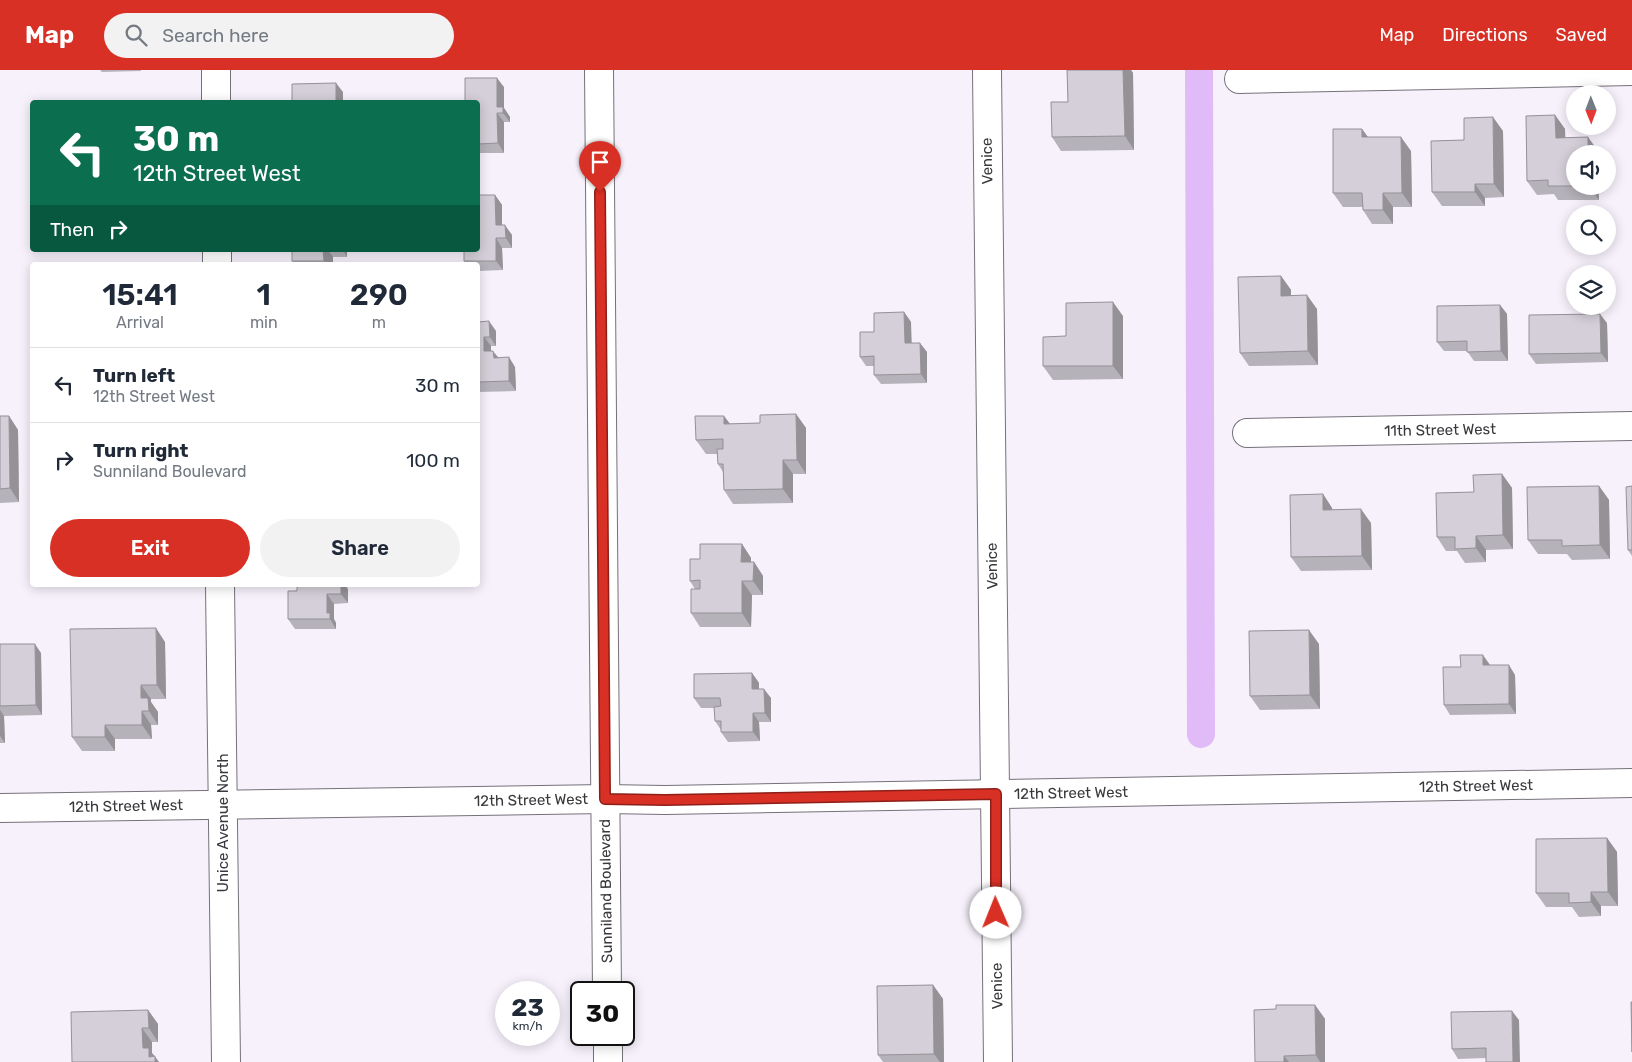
<!DOCTYPE html>
<html lang="en">
<head>
<meta charset="utf-8">
<style>
  :root { --surface:#fff; --page:#f2f2f3; --text:#1f2937; --muted:#747a83; --line:#e0e1e3; --accent:#d93025 }
  body { margin:0; font-family:Rubik,sans-serif; background:var(--page); color:var(--text); height:100vh; display:flex; flex-direction:column; font-size:19px; white-space:nowrap }
  * { box-sizing:border-box; margin:0 }
  p { font-size:16px; color:var(--muted) }
  .icon { flex:none; width:28px; height:28px; fill:none; stroke:currentColor; stroke-width:2; stroke-linecap:round; stroke-linejoin:round }
  .map { position:relative; flex:1; overflow:hidden }
  .drawer { position:absolute; left:30px; top:192px; width:450px; height:325px; display:flex; flex-direction:column; background:var(--surface); border-radius:5px; box-shadow:0 2px 12px #0003 }
  .drawer>* { flex:none }
  .guide { position:absolute; left:30px; top:30px; width:450px; height:152px; border-radius:5px; box-shadow:0 2px 12px #0003; background:#0b6e4f; color:#fff; overflow:hidden }
  .needle { width:32px; rotate:179deg }
  .controls { position:absolute; left:1566px; top:15px; display:grid; gap:10px }
  .controls a { display:grid; place-items:center; width:50px; height:50px; border-radius:50%; background:var(--surface); box-shadow:0 2px 12px #0003; font-size:25px }
  .speed { position:absolute; left:495px; top:911px; display:flex; gap:10px; font-size:25px; font-weight:700; text-align:center }
  .speed>* { display:grid; place-content:center; width:65px; height:65px; border-radius:50%; background:var(--surface); box-shadow:0 2px 12px #0003; line-height:1 }
  .speed small { font-size:12px; font-weight:400 }
  .speed .limit { border:2px solid #111; border-radius:8px; background:#fff; color:#111 }
  .pin { position:absolute; display:grid; place-items:center; width:42px; height:42px; color:#fff; margin:-51px -21px; border-radius:50% 50% 50% 0; rotate:-45deg; box-shadow:0 0 5px #0007 }
  .pin .icon { rotate:45deg }
  .me { position:absolute; width:55px; margin:-28px; rotate:359deg; stroke-linejoin:round; filter:drop-shadow(0 0 4px #0008) }
  .turn { display:flex; align-items:center; gap:18px; height:105px; padding:0 20px; font-size:22px }
  .turn .icon { width:65px; height:65px; stroke-width:2.5 }
  .turn b { display:block; font-size:35px; line-height:42px }
  .then { display:flex; align-items:center; height:48px; padding:0 20px; background:#0003; gap:10px; font-size:19px }
  .eta { display:flex; justify-content:space-evenly; align-items:center; height:85px; text-align:center }
  .eta b { font-size:30px; font-weight:600; line-height:35px }
  .primary-button { display:flex; gap:10px; margin-top:auto; padding:10px 20px }
  .primary-button a { flex:1; height:58px; border-radius:30px; background:var(--accent); color:#fff; font-size:20px; font-weight:600; line-height:58px; text-align:center }
  .primary-button a+a { background:var(--page); color:var(--text) }
  ul { padding:0; list-style:none }
  li { display:flex; align-items:center; gap:15px; height:75px; padding:0 20px; border-top:1px solid var(--line) }
  li div { flex:1 }
  li b { display:block; font-size:19px }
  li em { font-style:normal }
  header { display:flex; align-items:center; gap:30px; box-sizing:border-box; height:70px; padding:0 25px; background:var(--accent); color:#fff }
  header strong { font-size:24px }
  nav { display:flex; gap:28px; margin-inline-start:auto; font-size:18px }
  .search { width:350px; height:45px; background:var(--page); display:flex; align-items:center; gap:12px; box-sizing:border-box; padding:0 18px; border-radius:28px; color:var(--muted); font-size:19px }
  .map>svg:first-child { display:block }
  .lines { fill:none; stroke-linecap:round; stroke-linejoin:round }
  .canal { stroke:#e0bbf8; stroke-width:28 }
  .minor-casing { stroke:#767179; stroke-width:30 }
  .minor { stroke:#fff; stroke-width:28 }
  .wall { fill:#b6b2ba }
  .shaded-wall { fill:#949197 }
  .building { fill:#d4cfd8; stroke:#949197 }
  .route-casing { stroke:#8d1f18; stroke-width:12 }
  .route { stroke:#d93025; stroke-width:9 }
  .labels { text-anchor:middle; stroke-width:4.5; stroke-linejoin:round; paint-order:stroke }
  .street-label { font-size:15px; fill:#3a383c; stroke:#fff }
</style>
</head>
<body>
<header>
<strong>Map</strong>
<div class="search"><svg class="icon" aria-label="search" viewBox="0 0 24 24"><circle cx="10" cy="10" r="6"/><path d="M15 15l6 6"/></svg>Search here</div>
<nav><a>Map</a><a>Directions</a><a>Saved</a></nav>
</header>
<div class="map">
<svg width="1632" height="992" viewBox="0 0 1632 992">
  <rect width="100%" height="100%" fill="#f7f1fb"/>
  <g class="lines">
    <polyline class="canal" points="1199,0 1201,664"/>
    <g class="minor-casing">
      <g id="minor">
        <polyline points="216,0 216,32"/>
        <polyline points="599,0 607,922"/>
        <polyline points="987,0 998,992"/>
        <polyline points="1239,9 1632,1"/>
        <polyline points="217,180 217,195"/>
        <polyline points="1247,363 1632,356"/>
        <polyline points="220,515 226,992"/>
        <polyline points="0,738 605,729 665,730 1632,713"/>
        <polyline points="608,965 608,992"/>
      </g>
    </g>
    <use href="#minor" class="minor"/>
  </g>
  <g class="wall">
    <polygon points="100,0 141,0 141,1 102,2"/>
    <polygon points="1067,0 1131,0 1133,3 1134,80 1061,81 1052,67 1068,32"/>
    <polygon points="504,17 504,38 510,47 510,52 504,52 504,83 478,83 478,32 465,31"/>
    <polygon points="1555,45 1565,59 1565,68 1598,81 1575,116 1598,116 1599,130 1558,130 1554,124 1537,125 1527,111"/>
    <polygon points="1362,59 1368,67 1411,81 1412,137 1393,137 1393,154 1372,154 1363,140 1363,137 1343,137 1333,123"/>
    <polygon points="1503,61 1504,127 1485,128 1485,136 1442,136 1432,122 1464,70"/>
    <polygon points="495,125 502,135 502,155 512,165 512,178 502,178 503,200 478,201 478,195 467,195 464,191"/>
    <polygon points="292,180 347,180 347,187 333,187 333,195 295,195 292,191"/>
    <polygon points="1281,206 1291,220 1291,226 1317,239 1318,295 1249,296 1240,283"/>
    <polygon points="1500,235 1507,244 1508,291 1474,291 1467,281 1444,281 1437,272"/>
    <polygon points="904,242 911,252 911,273 927,282 927,313 881,314 874,305 874,296 866,296 860,287 874,262"/>
    <polygon points="1123,246 1123,309 1053,310 1043,296 1066,266"/>
    <polygon points="478,252 496,261 496,276 491,276 491,281 498,287 515,297 516,321 478,322"/>
    <polygon points="1607,253 1608,292 1536,294 1529,284"/>
    <polygon points="796,344 806,358 806,404 793,404 793,433 733,434 724,420 723,402 718,394 717,384 706,384 696,370 730,354 760,353"/>
    <polygon points="0,346 9,346 18,360 19,432 0,433"/>
    <polygon points="1502,404 1512,418 1513,479 1486,480 1486,492 1465,493 1457,481 1446,481 1437,467 1474,422"/>
    <polygon points="1599,416 1609,430 1610,489 1572,490 1567,484 1538,484 1528,470"/>
    <polygon points="1632,416 1632,486 1628,480"/>
    <polygon points="1323,424 1332,438 1332,439 1371,453 1372,500 1301,501 1291,487"/>
    <polygon points="742,474 751,488 751,492 754,492 763,506 763,525 752,525 751,557 700,557 691,543 695,519 690,511 700,489"/>
    <polygon points="348,519 348,533 334,534 334,549 336,553 336,559 295,559 288,549 288,521"/>
    <polygon points="165,572 166,629 151,629 151,632 158,642 158,655 151,655 152,669 115,669 115,681 82,681 72,667"/>
    <polygon points="0,574 41,583 42,645 4,646 5,673 0,673"/>
    <polygon points="1319,574 1320,639 1260,640 1250,626"/>
    <polygon points="1490,595 1515,605 1516,644 1450,645 1444,635 1461,597"/>
    <polygon points="752,603 759,613 759,619 771,628 771,652 759,652 760,671 728,672 721,662 721,660 715,651 714,638 701,638 694,628"/>
    <polygon points="1607,768 1617,782 1618,836 1601,836 1601,846 1579,847 1572,837 1546,837 1536,823"/>
    <polygon points="933,915 943,929 944,992 883,992 878,985"/>
    <polygon points="1315,935 1325,949 1325,992 1255,992"/>
    <polygon points="148,940 158,954 158,972 152,972 152,983 159,992 72,992"/>
    <polygon points="1519,950 1486,988 1458,989 1452,979"/>
  </g>
  <g class="shaded-wall">
    <polygon points="1123,0 1131,0 1133,3 1134,80 1125,66"/>
    <polygon points="497,8 504,17 504,38 510,47 510,52 503,43 497,37"/>
    <polygon points="336,13 343,22 343,32 336,32"/>
    <polygon points="497,43 504,52 504,83 498,73"/>
    <polygon points="1555,45 1565,59 1566,82 1556,68"/>
    <polygon points="1493,47 1503,61 1504,127 1494,114"/>
    <polygon points="1362,59 1372,73 1362,67"/>
    <polygon points="1401,67 1411,81 1412,137 1402,123"/>
    <polygon points="1588,67 1598,81 1598,84 1588,84"/>
    <polygon points="1475,114 1485,128 1485,136 1475,122"/>
    <polygon points="1589,116 1598,116 1599,130"/>
    <polygon points="1383,123 1393,137 1393,154 1383,140"/>
    <polygon points="495,125 502,135 502,165 496,155"/>
    <polygon points="505,155 512,165 512,178 506,168"/>
    <polygon points="496,168 502,178 503,200 496,191"/>
    <polygon points="323,180 328,180 333,187 333,195 327,195 324,191"/>
    <polygon points="343,180 347,180 347,187"/>
    <polygon points="1281,206 1291,220 1291,240 1281,226"/>
    <polygon points="1307,225 1317,239 1318,295 1308,281"/>
    <polygon points="1113,232 1123,246 1123,309 1113,296"/>
    <polygon points="1500,235 1507,244 1508,291 1501,281"/>
    <polygon points="904,242 911,252 912,282 905,273"/>
    <polygon points="1600,244 1607,253 1608,292 1601,283"/>
    <polygon points="489,251 496,261 496,276 490,267"/>
    <polygon points="484,267 491,276 491,290 484,281"/>
    <polygon points="920,273 927,282 927,313 921,304"/>
    <polygon points="493,281 500,290 494,288"/>
    <polygon points="509,287 515,297 516,321 509,311"/>
    <polygon points="796,344 806,358 806,404 797,390"/>
    <polygon points="9,346 18,360 19,432 10,418"/>
    <polygon points="724,346 734,359 724,354"/>
    <polygon points="783,390 793,404 793,433 783,419"/>
    <polygon points="1502,404 1512,418 1513,479 1503,465"/>
    <polygon points="1599,416 1609,430 1610,489 1600,475"/>
    <polygon points="1323,424 1332,438 1333,454 1323,440"/>
    <polygon points="1361,439 1371,453 1372,500 1362,486"/>
    <polygon points="1476,466 1486,480 1486,492 1476,478"/>
    <polygon points="742,474 751,488 751,506 741,492"/>
    <polygon points="754,492 763,506 763,525 753,511"/>
    <polygon points="742,511 752,525 751,557 742,543"/>
    <polygon points="341,515 345,515 348,519 348,533 341,524"/>
    <polygon points="327,524 334,534 334,549 336,553 336,559 330,549 327,543"/>
    <polygon points="156,558 165,572 166,629 157,615"/>
    <polygon points="1309,560 1319,574 1320,639 1310,625"/>
    <polygon points="35,574 41,583 42,645 36,635"/>
    <polygon points="1483,585 1490,595 1490,605 1483,595"/>
    <polygon points="1509,595 1515,605 1516,644 1509,634"/>
    <polygon points="752,603 759,613 759,629 752,619"/>
    <polygon points="141,615 151,629 151,632 158,642 158,655 149,641 141,628"/>
    <polygon points="764,619 771,628 771,652 765,643"/>
    <polygon points="0,640 4,646 5,673 0,666"/>
    <polygon points="142,641 151,655 152,669 142,655"/>
    <polygon points="753,643 759,652 760,671 753,662"/>
    <polygon points="105,655 115,669 115,681 105,667"/>
    <polygon points="1607,768 1617,782 1618,836 1608,822"/>
    <polygon points="1591,822 1601,836 1601,846 1591,832"/>
    <polygon points="933,915 943,929 944,992 940,992 934,984"/>
    <polygon points="1315,935 1325,949 1325,992 1320,992 1316,985"/>
    <polygon points="148,940 158,954 158,972 149,958"/>
    <polygon points="1512,941 1519,950 1520,992 1513,992"/>
    <polygon points="142,958 152,972 152,983 159,992 153,992 143,978"/>
    <polygon points="1284,986 1289,992 1284,992"/>
  </g>
  <g class="building">
    <polygon points="1067,0 1123,0 1125,66 1052,67 1051,32 1068,32"/>
    <polygon points="465,8 497,8 497,37 503,37 503,43 497,43 498,73 478,74 478,32 456,32 456,31 465,31"/>
    <polygon points="336,13 336,32 292,32 292,14"/>
    <polygon points="1555,45 1556,68 1588,67 1588,84 1575,84 1575,116 1548,116 1548,110 1527,111 1526,46"/>
    <polygon points="1493,47 1494,114 1475,114 1475,122 1432,122 1431,71 1464,70 1464,48"/>
    <polygon points="1333,59 1362,59 1362,67 1401,67 1402,123 1383,123 1383,140 1363,140 1362,123 1333,123"/>
    <polygon points="478,125 495,125 496,155 505,155 506,168 496,168 496,191 464,191 464,180 478,180"/>
    <polygon points="292,180 323,180 324,191 292,191"/>
    <polygon points="1281,206 1281,226 1307,225 1308,281 1240,283 1238,207"/>
    <polygon points="1113,232 1113,296 1043,296 1043,267 1066,266 1066,233"/>
    <polygon points="1500,235 1501,281 1467,282 1467,271 1437,272 1437,236"/>
    <polygon points="904,242 905,273 920,273 921,304 874,305 874,286 860,287 860,262 874,262 874,243"/>
    <polygon points="1600,244 1601,283 1529,284 1529,245"/>
    <polygon points="489,251 490,267 484,267 484,281 493,281 494,288 509,287 509,311 478,312 478,252"/>
    <polygon points="796,344 797,390 783,390 783,419 724,420 723,394 718,394 717,379 723,379 723,369 696,370 695,346 724,346 724,354 760,353 760,345"/>
    <polygon points="0,346 9,346 10,418 0,419"/>
    <polygon points="1502,404 1503,465 1476,466 1476,478 1455,479 1455,467 1437,467 1436,423 1474,422 1473,405"/>
    <polygon points="1599,416 1600,475 1562,476 1562,470 1528,470 1527,417"/>
    <polygon points="1632,416 1632,480 1628,480 1626,417"/>
    <polygon points="1323,424 1323,440 1361,439 1362,486 1291,487 1290,425"/>
    <polygon points="700,474 742,474 741,492 754,492 753,511 742,511 742,543 691,543 691,519 700,519 700,510 690,511 690,489 700,489"/>
    <polygon points="297,515 341,515 341,524 327,524 327,543 330,543 330,549 288,549 288,521 297,521"/>
    <polygon points="156,558 157,615 141,615 141,628 148,628 149,641 142,641 142,655 105,655 105,667 72,667 70,559"/>
    <polygon points="1309,560 1310,625 1250,626 1249,561"/>
    <polygon points="0,574 35,574 36,635 0,636"/>
    <polygon points="1460,585 1483,585 1483,595 1509,595 1509,634 1444,635 1443,597 1461,597"/>
    <polygon points="752,603 752,619 764,619 765,643 753,643 753,662 721,662 721,651 715,651 714,637 721,636 720,628 694,628 694,604"/>
    <polygon points="1607,768 1608,822 1591,822 1591,832 1569,833 1569,823 1536,823 1536,769"/>
    <polygon points="933,915 934,984 878,985 877,916"/>
    <polygon points="1631,932 1632,932 1632,982"/>
    <polygon points="1276,935 1315,935 1316,985 1284,986 1284,992 1255,992 1254,940 1276,939"/>
    <polygon points="148,940 149,958 142,958 143,978 149,978 149,987 155,986 155,992 72,992 71,942"/>
    <polygon points="1512,941 1513,992 1486,992 1486,978 1452,979 1451,942"/>
  </g>
  <g class="lines">
    <g class="route-casing">
      <polyline id="route" points="600,122 605,729 665,730 996,724 996,843"/>
    </g>
    <use href="#route" class="route"/>
  </g>
  <g class="labels">
    <g class="street-label">
      <text transform="translate(987 91) rotate(-91)" y="5">Venice</text>
      <text transform="translate(1440 360) rotate(-1)" y="5">11th Street West</text>
      <text transform="translate(992 496) rotate(-91)" y="5">Venice</text>
      <text transform="translate(1476 716) rotate(-1)" y="5">12th Street West</text>
      <text transform="translate(1071 723) rotate(-1)" y="5">12th Street West</text>
      <text transform="translate(531 730) rotate(-1)" y="5">12th Street West</text>
      <text transform="translate(126 736) rotate(-1)" y="5">12th Street West</text>
      <text transform="translate(223 753) rotate(-90)" y="5">Unice Avenue North</text>
      <text transform="translate(606 821) rotate(-91)" y="5">Sunniland Boulevard</text>
      <text transform="translate(997 916) rotate(-91)" y="5">Venice</text>
    </g>
  </g>
</svg>
<div class="controls">
<a><svg class="needle" viewBox="-14 -14 28 28"><path d="M0-13l5 13h-10z" fill="#e53935"/><path d="M0 13l5-13h-10z" fill="#747a83"/></svg></a>
<a><svg class="icon" aria-label="sound" viewBox="0 0 24 24"><path d="M4 9h4l5-4v14l-5-4H4zM17 9q2 3 0 6"/></svg></a>
<a><svg class="icon" aria-label="search" viewBox="0 0 24 24"><circle cx="10" cy="10" r="6"/><path d="M15 15l6 6"/></svg></a>
<a><svg class="icon" aria-label="layers" viewBox="0 0 24 24"><path d="M12 4l9 5-9 5-9-5zM3 14l9 5 9-5"/></svg></a>
</div>
<div class="speed"><div>23<small>km/h</small></div><div class="limit">30</div></div>
<div class="pin" style="left:600px;top:122px;background:#d93025"><svg class="icon" aria-label="arrive" viewBox="0 0 24 24"><path d="M6 21V4h12l-3 4 3 4H6"/></svg></div>
<svg class="me" style="left:996px;top:843px" viewBox="-20 -20 40 40"><circle r="19" fill="#fff"/><path d="M0-13L10 11 0 6-10 11z" fill="#d93025"/></svg>
<div class="guide">
<div class="turn"><svg class="icon" aria-label="left" viewBox="0 0 24 24"><path d="M17 20v-9H6M10 6l-5 5 5 5"/></svg><div><b>30 m</b>12th Street West</div></div>
<div class="then">Then<svg class="icon" aria-label="right" viewBox="0 0 24 24"><path d="M7 20v-9h11M14 6l5 5-5 5"/></svg></div>
</div>
<section class="drawer">
<div class="eta">
<div><b>15:41</b><p>Arrival</p></div>
<div><b>1</b><p>min</p></div>
<div><b>290</b><p>m</p></div>
</div>
<ul>
<li><svg class="icon" aria-label="left" viewBox="0 0 24 24"><path d="M17 20v-9H6M10 6l-5 5 5 5"/></svg><div><b>Turn left</b><p>12th Street West</p></div><em>30 m</em></li>
<li><svg class="icon" aria-label="right" viewBox="0 0 24 24"><path d="M7 20v-9h11M14 6l5 5-5 5"/></svg><div><b>Turn right</b><p>Sunniland Boulevard</p></div><em>100 m</em></li>
</ul>
<div class="primary-button"><a>Exit</a><a>Share</a></div>
</section>
</div>
</body>
</html>
